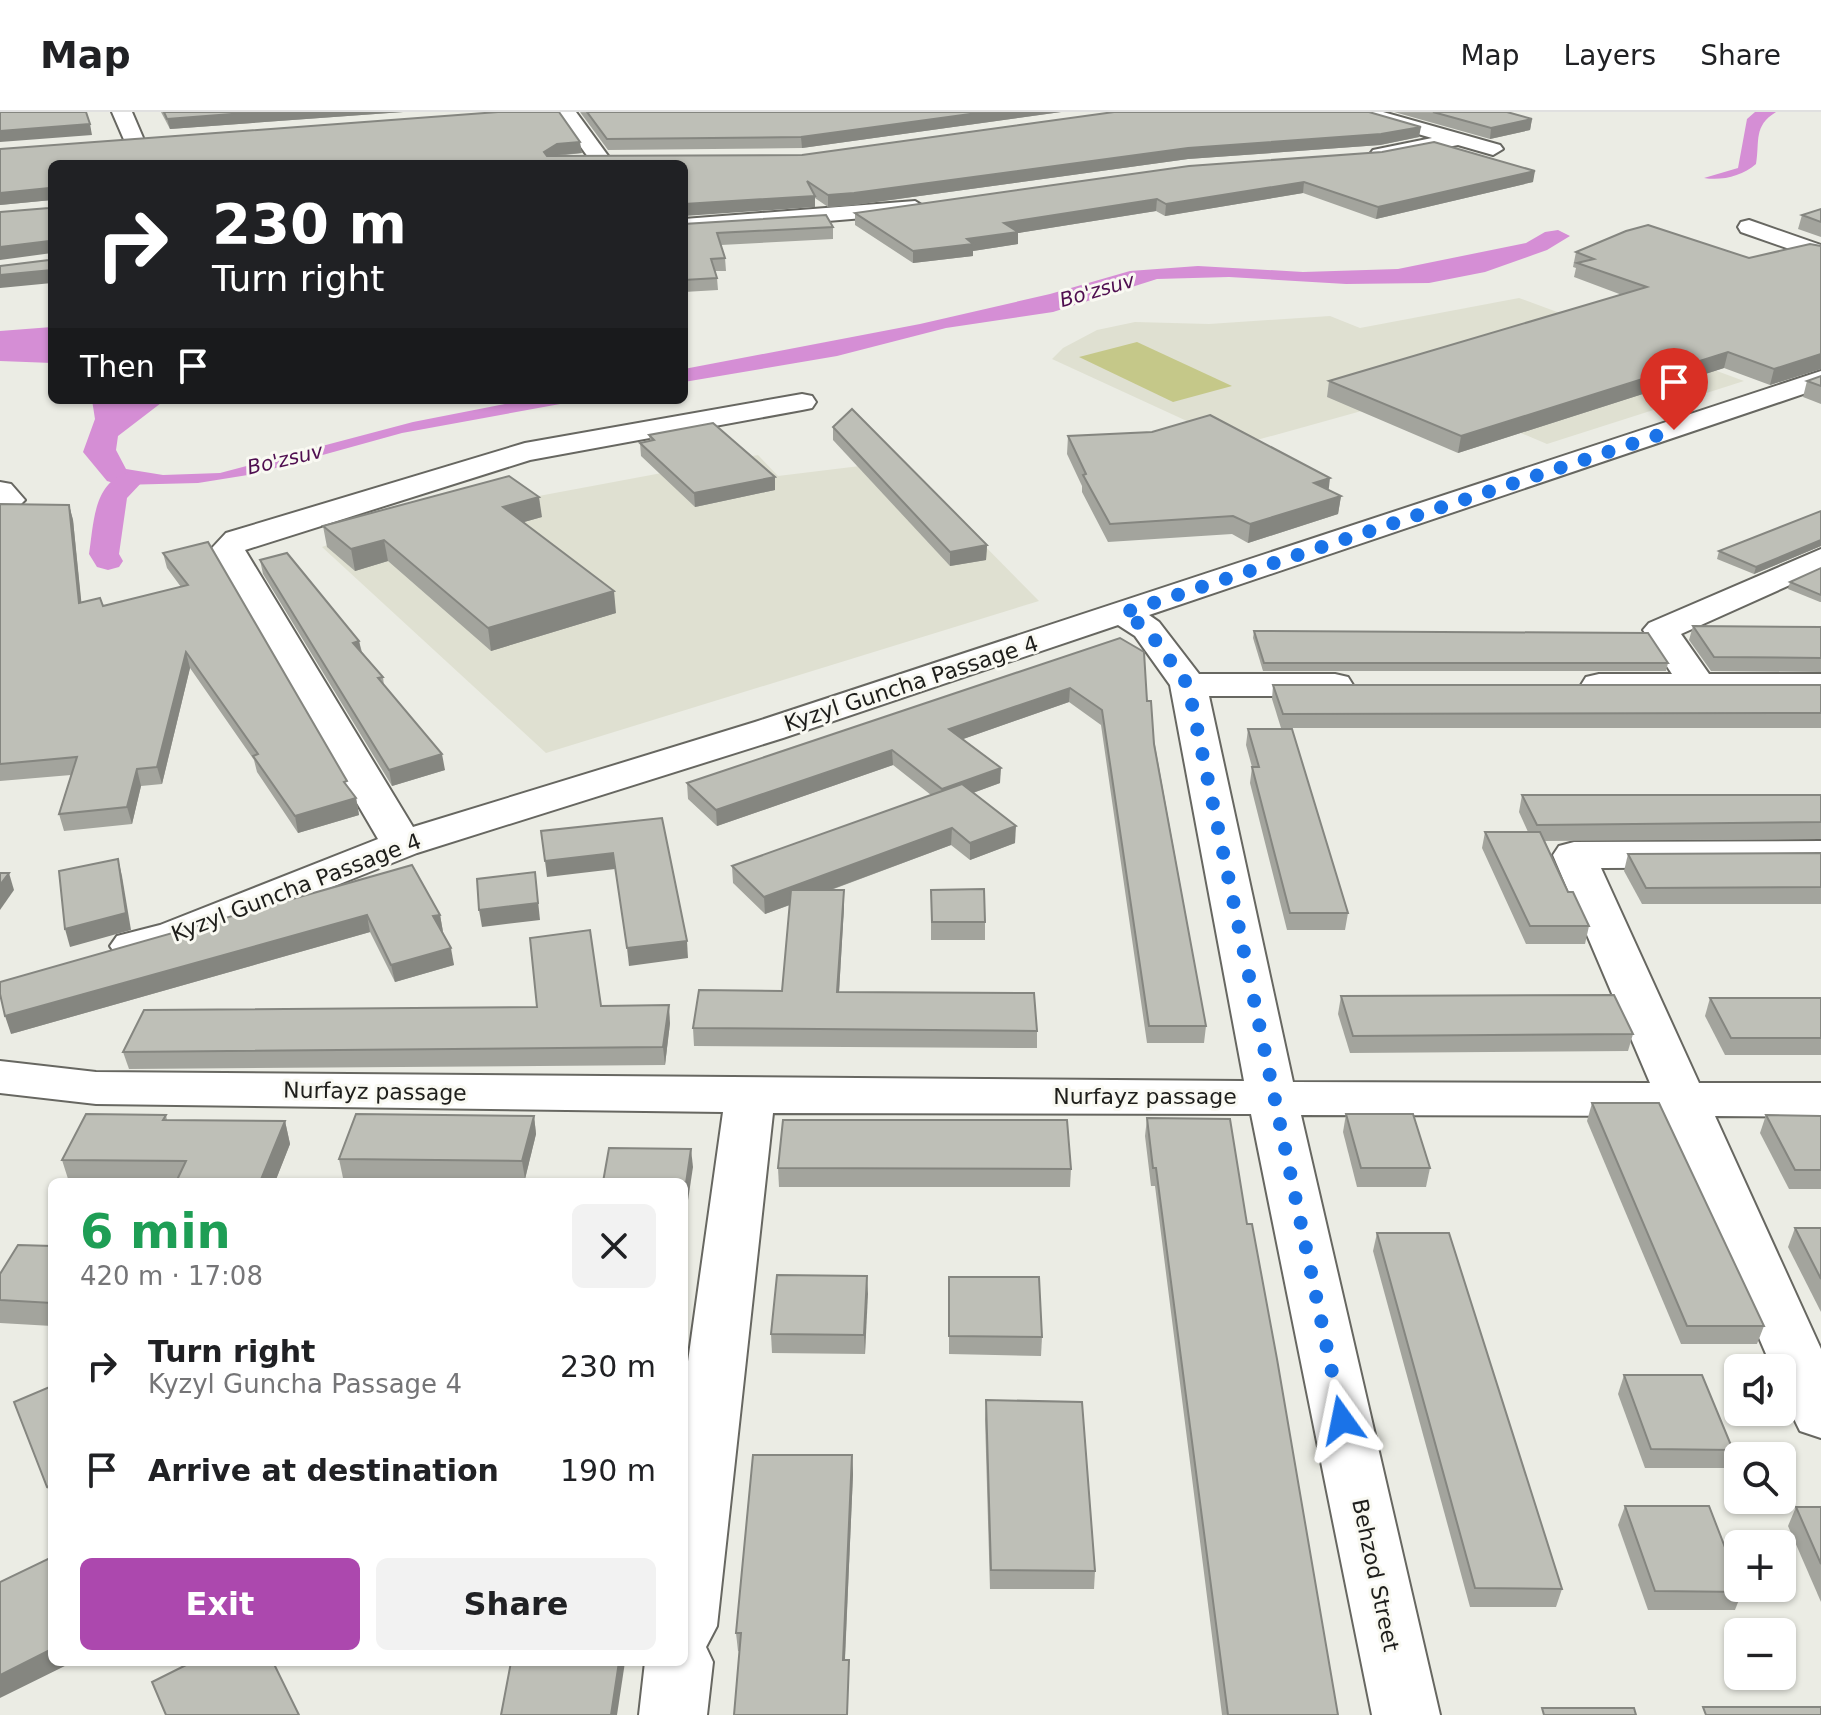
<!DOCTYPE html>
<html lang="en">
<head>
<meta charset="utf-8">
<style>
  :root { --surface:#fff; --page:#f2f2f2; --text:#202124; --muted:#757577; --line:#e0e0e0; --accent:#ac48ae }
  body { margin:0; font-family:"DejaVu Sans",sans-serif; background:var(--page); color:var(--text); height:100vh; display:flex; flex-direction:column; font-size:30px; white-space:nowrap }
  * { box-sizing:border-box; margin:0 }
  p { font-size:26px; color:var(--muted) }
  .icon { flex:none; width:44px; height:44px; fill:none; stroke:currentColor; stroke-width:2; stroke-linecap:round; stroke-linejoin:round }
  .map { position:relative; flex:1; overflow:hidden }
  .side { position:absolute; left:48px; top:1066px; width:640px; height:488px; display:flex; flex-direction:column; background:var(--surface); border-radius:12px; box-shadow:0 2px 6px #0004 }
  .side>* { flex:none }
  .banner { position:absolute; left:48px; top:48px; width:640px; height:244px; border-radius:12px; box-shadow:0 2px 6px #0004; background:#202124; color:#fff; overflow:hidden }
  .controls { position:absolute; left:1724px; top:1242px; display:grid; gap:16px }
  .controls a { display:grid; place-items:center; width:72px; height:72px; border-radius:12px; background:var(--surface); box-shadow:0 2px 6px #0004; font-size:40px }
  .pin { position:absolute; display:grid; place-items:center; width:68px; height:68px; color:#fff; margin:-82px -34px; border-radius:50% 50% 50% 0; rotate:-45deg; box-shadow:0 0 8px #0007 }
  .pin .icon { rotate:45deg }
  .me { position:absolute; width:88px; margin:-44px; rotate:348deg; stroke-linejoin:round; filter:drop-shadow(0 0 6px #0008) }
  .turn { display:flex; align-items:center; gap:28px; height:168px; padding:0 32px; font-size:36px }
  .turn .icon { width:104px; height:104px; stroke-width:2.5 }
  .turn b { display:block; font-size:56px; line-height:68px }
  .then { display:flex; align-items:center; height:76px; padding:0 32px; background:#0003; gap:16px; font-size:30px }
  .round { display:grid; place-items:center; flex:none; width:84px; height:84px; border-radius:12px; background:var(--page) }
  .overview { display:flex; align-items:center; justify-content:space-between; height:136px; padding:0 32px }
  h1 { font-size:48px; font-weight:700; line-height:60px; color:#1e9e55 }
  .button { display:flex; gap:16px; margin-top:auto; padding:16px 32px }
  .button a { flex:1; height:92px; border-radius:12px; background:var(--accent); color:#fff; font-size:32px; font-weight:700; line-height:92px; text-align:center }
  .button a+a { background:var(--page); color:var(--text) }
  ul { padding:0; list-style:none }
  li { display:flex; align-items:center; gap:24px; height:104px; padding:0 32px }
  li div { flex:1 }
  li b { display:block; font-size:30px }
  li em { font-style:normal }
  header { display:flex; align-items:center; gap:48px; box-sizing:border-box; height:112px; padding:0 40px; background:var(--surface); border-bottom:2px solid var(--line) }
  header strong { font-size:38px }
  nav { display:flex; gap:44px; margin-inline-start:auto; font-size:28px }
  .map>svg:first-child { display:block }
  .built { fill:#dfe0d1 }
  .green { fill:#c5c889 }
  .water { fill:#d58ed5 }
  .lines { fill:none; stroke-linecap:round; stroke-linejoin:round }
  .canal { fill:#d58ed5; fill-rule:evenodd }
  .minor-casing { stroke:#676761; stroke-width:4 }
  .minor { fill:#fff; fill-rule:evenodd }
  .wall { fill:#a3a49d }
  .shaded-wall { fill:#858680 }
  .building { fill:#bebfb7; stroke:#858680; stroke-width:2 }
  .route { stroke:#1a73e8; stroke-width:14; stroke-dasharray:0 25.2 }
  .labels { text-anchor:middle; stroke-width:6; stroke-linejoin:round; paint-order:stroke }
  .far-water-label { font-size:20px; font-style:italic; fill:#4f0e50; stroke:#f9f9f2 }
  .street-label { font-size:22px; fill:#1e1e1b; stroke:#f9f9f2 }
</style>
</head>
<body>
<header>
<strong>Map</strong>
<nav><a>Map</a><a>Layers</a><a>Share</a></nav>
</header>
<div class="map">
<svg width="1821" height="1603" viewBox="0 0 1821 1603">
  <rect width="100%" height="100%" fill="#ebece4"/>
  <g class="built">
    <polygon points="1519,186 1744,269 1547,332 1426,281 1239,333 1052,247 1063,236 1097,218 1135,210 1209,212 1330,204 1360,216"/>
    <polygon points="758,343 778,364 901,349 1039,489 546,641 322,435 344,427 528,386"/>
  </g>
  <polygon class="green" points="1137,230 1232,274 1173,290 1079,245"/>
  <g class="water">
    <path d="M1755,0H1776C1753,14 1760,29 1756,52C1742,64 1722,69 1704,66L1738,56L1747,7Z"/>
    <polygon points="1558,118 1570,124 1547,138 1485,160 1429,171 1346,172 1229,165 1157,167 1053,200 946,216 837,244 684,270 684,257 920,212 1050,182 1130,159 1198,154 1303,160 1398,157 1526,131 1545,120"/>
    <polygon points="52,215 52,251 0,249 0,219"/>
    <polygon points="92,288 165,288 118,324 116,338 126,357 163,363 220,361 413,310 526,288 582,288 402,321 254,362 198,371 120,373 107,369 83,340 95,307"/>
  </g>
  <g class="lines">
    <path class="canal" d="M130,360L140,362L144,368L127,386L119,442L123,449L119,455L108,458L97,455L89,442C94,411 93,369 130,360Z"/>
    <g class="minor-casing">
      <g id="minor">
        <polygon points="112,0 132,0 144,28 163,52 142,52 125,30"/>
        <polygon points="556,0 576,0 614,52 593,52"/>
        <polygon points="1352,0 1383,0 1500,33 1503,37 1493,43 1458,33 1380,48 1373,46 1370,42 1373,38 1432,26 1355,4"/>
        <polygon points="915,89 926,96 923,101 684,121 684,107"/>
        <polygon points="1749,108 1821,133 1821,148 1741,120 1738,115 1741,110"/>
        <path d="M1821,259V276L1149,503L1159,510L1199,562H1335L1348,565L1353,573L1348,581L1335,584H1209L1293,970L1650,971L1553,743L1559,734L1574,730L1821,729V755L1601,756L1699,971H1821V1005L1715,1004L1821,1237V1326L1800,1319C1789,1297 1782,1281 1782,1256H1772L1664,1004L1301,1003L1440,1603H1372L1251,1002L773,1001L717,1514L706,1535L713,1550L707,1603H639L645,1550H684V1278L723,1000L96,992L0,981V949L96,960L1244,969L1170,573L1135,524L1118,513L783,626L417,741L192,831L133,848L117,844L110,834L117,824L160,813L378,727L216,450L212,436L226,421L525,331L802,282L812,284L816,290L812,296L802,298L530,348L245,438L413,715L755,610Z"/>
        <polygon points="0,370 11,372 25,388 11,402 0,404"/>
        <polygon points="1821,437 1821,459 1681,522 1709,562 1821,562 1821,584 1599,584 1586,581 1581,573 1586,565 1599,562 1672,562 1643,518 1649,511"/>
      </g>
    </g>
    <use href="#minor" class="minor"/>
  </g>
  <g class="wall">
    <polygon points="161,0 403,0 170,17"/>
    <polygon points="580,0 1061,0 802,36 608,38"/>
    <polygon points="1394,0 1507,0 1532,7 1530,18 1490,27"/>
    <polygon points="1419,25 1380,33 1188,47 854,93 828,95 815,86 815,95 684,52 52,88 0,93 0,37 582,41 557,44 802,43"/>
    <polygon points="1189,54 1533,70 1376,107 1303,81 1165,104 1156,99 1018,121 1018,132 973,139 973,144 913,151 855,113 855,101"/>
    <polygon points="1821,97 1821,125 1798,117 1802,103"/>
    <polygon points="684,112 833,115 833,127 721,133 725,146 726,159 715,159 717,166 718,178 684,180"/>
    <polygon points="1821,134 1821,257 1770,273 1724,256 1458,341 1327,285 1329,269 1622,183 1574,165 1576,156 1573,155 1576,140 1749,146"/>
    <polygon points="1821,264 1821,292 1803,285 1807,269"/>
    <polygon points="833,315 987,433 986,448 950,454 833,328"/>
    <polygon points="649,323 775,365 775,378 695,395 641,344 640,331 650,329"/>
    <polygon points="1068,324 1329,378 1341,384 1338,402 1248,431 1232,422 1108,430 1082,380 1082,374 1067,342"/>
    <polygon points="0,392 69,393 73,408 81,490 103,494 181,475 167,456 163,441 356,686 359,703 298,721 257,660 254,648 190,556 162,672 141,674 132,712 64,719 59,702 71,663 0,669"/>
    <polygon points="1821,399 1821,434 1754,462 1717,447 1719,439"/>
    <polygon points="542,405 524,410 616,501 491,539 388,449 355,459 327,435 323,414"/>
    <polygon points="260,448 359,529 362,540 383,565 384,574 445,658 392,674 263,462"/>
    <polygon points="1821,456 1821,490 1820,490 1788,477 1790,470"/>
    <polygon points="1693,514 1821,515 1821,560 1711,559 1689,528"/>
    <polygon points="1254,519 1668,551 1666,559 1263,559 1253,526"/>
    <polygon points="1120,526 1147,589 1206,914 1204,931 1147,931 1101,613 1069,590 963,627 1000,671 973,681 1015,731 970,748 951,733 831,778 844,795 839,880 1037,919 1037,936 694,934 693,916 782,879 790,793 765,802 733,771 732,754 931,683 893,653 717,714 688,687 687,671"/>
    <polygon points="1273,573 1821,573 1821,616 1281,616 1272,587"/>
    <polygon points="1248,617 1348,801 1345,818 1287,818 1250,671 1252,655 1246,633"/>
    <polygon points="1522,683 1821,683 1821,727 1545,729 1568,780 1589,814 1585,832 1526,832 1482,736 1485,720 1528,720 1519,700"/>
    <polygon points="1821,741 1821,792 1642,792 1624,759 1628,742"/>
    <polygon points="412,753 440,803 443,820 454,853 395,870 370,820 11,922"/>
    <polygon points="931,778 985,810 985,828 931,828"/>
    <polygon points="1341,884 1633,922 1628,939 1350,941 1338,902"/>
    <polygon points="1710,886 1821,886 1821,943 1725,943 1705,904"/>
    <polygon points="601,894 670,911 665,953 129,957 123,940"/>
    <polygon points="1592,991 1764,1214 1757,1232 1681,1232 1587,1009"/>
    <polygon points="1346,1002 1430,1056 1426,1075 1357,1075 1343,1020"/>
    <polygon points="166,1003 167,1008 285,1009 290,1032 275,1070 69,1070 62,1048"/>
    <polygon points="1766,1003 1821,1004 1821,1077 1789,1077 1760,1021"/>
    <polygon points="534,1004 536,1022 525,1067 343,1066 339,1047"/>
    <polygon points="1147,1006 1247,1112 1338,1603 1222,1603 1155,1074 1151,1074 1145,1024"/>
    <polygon points="778,1056 1071,1057 1070,1075 779,1075"/>
    <polygon points="1795,1116 1821,1116 1821,1200 1788,1135"/>
    <polygon points="1377,1121 1562,1477 1556,1495 1470,1495 1373,1139"/>
    <polygon points="52,1134 52,1214 0,1211 0,1162"/>
    <polygon points="867,1164 865,1242 772,1241 771,1222"/>
    <polygon points="949,1165 1042,1225 1041,1244 949,1242"/>
    <polygon points="1624,1263 1733,1338 1725,1356 1645,1356 1618,1282"/>
    <polygon points="986,1288 1095,1459 1094,1477 990,1477 985,1307"/>
    <polygon points="852,1343 853,1362 845,1548 849,1566 738,1539 736,1521"/>
    <polygon points="1625,1394 1742,1480 1735,1498 1648,1498 1618,1413"/>
    <polygon points="1796,1395 1821,1395 1821,1490 1788,1414"/>
  </g>
  <g class="shaded-wall">
    <polygon points="258,0 403,0 170,17 167,7"/>
    <polygon points="985,0 1061,0 802,36 801,25"/>
    <polygon points="1532,7 1530,18 1490,27 1491,16"/>
    <polygon points="90,12 92,23 0,30 0,19"/>
    <polygon points="1421,15 1419,25 1380,33 1188,47 854,93 828,95 828,83 1188,36"/>
    <polygon points="580,30 582,41 558,43 545,52 544,40 557,32"/>
    <polygon points="1535,59 1533,70 1376,107 1378,95"/>
    <polygon points="1304,70 1303,81 1165,104 1166,92"/>
    <polygon points="49,76 52,88 0,93 0,81"/>
    <polygon points="815,84 815,95 684,104 684,92"/>
    <polygon points="1157,87 1156,99 1018,121 1018,132 973,139 973,144 913,151 913,139 967,127 1004,111"/>
    <polygon points="49,129 52,141 0,148 0,135"/>
    <polygon points="52,158 52,171 0,176 0,163"/>
    <polygon points="1728,240 1724,256 1458,341 1461,324"/>
    <polygon points="1821,242 1821,257 1770,273 1774,257"/>
    <polygon points="775,365 775,378 695,395 694,381"/>
    <polygon points="1330,366 1328,384 1314,371"/>
    <polygon points="1341,384 1338,402 1248,431 1250,412"/>
    <polygon points="539,385 542,405 506,415 503,395"/>
    <polygon points="69,393 73,408 83,506 79,491"/>
    <polygon points="384,428 388,449 355,459 351,437"/>
    <polygon points="1821,428 1821,434 1754,462 1756,455"/>
    <polygon points="987,433 986,448 950,454 950,440"/>
    <polygon points="614,479 616,501 491,539 488,516"/>
    <polygon points="359,529 362,544 353,531"/>
    <polygon points="186,540 190,556 162,672 157,655"/>
    <polygon points="1070,576 1069,590 949,632 949,617"/>
    <polygon points="892,638 893,653 717,714 716,698"/>
    <polygon points="442,642 445,658 392,674 389,658"/>
    <polygon points="1001,656 1000,671 942,692 942,677"/>
    <polygon points="137,657 141,674 132,712 127,695"/>
    <polygon points="356,686 359,703 298,721 295,704"/>
    <polygon points="1016,714 1015,731 970,748 970,731"/>
    <polygon points="952,716 951,733 765,802 764,785"/>
    <polygon points="613,741 615,757 547,765 545,749"/>
    <polygon points="118,747 122,764 131,818 70,835 65,817"/>
    <polygon points="535,760 540,808 482,815 479,798"/>
    <polygon points="9,761 14,778 0,798 0,773"/>
    <polygon points="844,778 844,795 838,897 837,880"/>
    <polygon points="367,803 370,820 11,922 5,904"/>
    <polygon points="440,803 443,820 433,804"/>
    <polygon points="687,829 688,846 629,854 627,836"/>
    <polygon points="451,836 454,853 395,870 391,853"/>
    <polygon points="669,893 670,911 665,953 663,935"/>
    <polygon points="534,1004 536,1022 525,1067 522,1049"/>
    <polygon points="285,1009 290,1032 275,1070 260,1070"/>
    <polygon points="691,1037 693,1055 684,1115 684,1085"/>
    <polygon points="867,1164 868,1182 865,1242 864,1223"/>
    <polygon points="852,1343 853,1362 844,1566 843,1548"/>
    <polygon points="52,1373 52,1386 47,1375"/>
    <polygon points="52,1537 52,1550 73,1550 0,1586 0,1563"/>
    <polygon points="619,1550 625,1550 617,1603 611,1603"/>
  </g>
  <g class="building">
    <polygon points="0,0 86,0 90,12 0,19"/>
    <polygon points="164,0 258,0 167,7"/>
    <polygon points="498,0 559,0 580,30 557,32 544,40 547,44 802,43 1114,0 1369,0 1421,15 1381,22 1188,36 854,81 828,83 807,69 815,84 684,92 684,52 52,52 52,79 49,76 0,81 0,37"/>
    <polygon points="587,0 985,0 801,25 607,27"/>
    <polygon points="1433,0 1507,0 1532,7 1491,16"/>
    <polygon points="1434,30 1535,59 1378,95 1304,70 1166,92 1157,87 1004,111 1018,120 967,127 973,132 913,139 855,101 1189,54 1382,40"/>
    <polygon points="52,93 52,158 0,163 0,154 49,148 52,145 52,132 49,129 0,135 0,100 49,96"/>
    <polygon points="1821,97 1821,110 1802,103"/>
    <polygon points="826,103 833,115 717,121 725,146 711,147 717,166 684,168 684,112"/>
    <polygon points="1648,113 1749,146 1810,132 1821,134 1821,242 1774,257 1728,240 1461,324 1329,269 1647,175 1577,151 1594,147 1576,140 1626,119"/>
    <polygon points="1821,264 1821,274 1807,269"/>
    <polygon points="852,297 987,433 950,440 833,315"/>
    <polygon points="1210,303 1330,366 1314,371 1341,384 1250,412 1233,404 1110,412 1083,363 1086,362 1068,324 1152,320"/>
    <polygon points="713,311 775,365 694,381 640,331 654,328 649,323"/>
    <polygon points="509,364 539,385 503,395 614,479 488,516 384,428 351,437 323,414"/>
    <polygon points="0,392 69,393 79,491 100,486 103,494 188,473 163,441 208,430 347,669 344,670 356,686 295,704 253,644 258,642 186,540 157,655 137,657 127,695 59,702 77,645 0,652"/>
    <polygon points="1821,399 1821,428 1756,455 1719,439"/>
    <polygon points="287,441 359,529 353,531 383,565 378,566 442,642 389,658 260,448"/>
    <polygon points="1821,456 1821,483 1790,470"/>
    <polygon points="1693,514 1821,515 1821,546 1714,545"/>
    <polygon points="1254,519 1648,521 1668,551 1264,551"/>
    <polygon points="1120,526 1144,540 1147,589 1151,589 1154,632 1206,914 1149,914 1102,598 1070,576 949,617 1001,656 942,677 892,638 716,698 687,671"/>
    <polygon points="1273,573 1821,573 1821,601 1283,602"/>
    <polygon points="1248,617 1292,617 1348,801 1290,801 1252,655 1259,655"/>
    <polygon points="962,672 1016,714 970,731 952,716 764,785 732,754"/>
    <polygon points="1522,683 1821,683 1821,710 1537,713"/>
    <polygon points="662,706 687,829 627,836 613,741 545,749 541,719"/>
    <polygon points="1485,720 1540,720 1568,780 1573,780 1589,814 1530,814"/>
    <polygon points="1821,741 1821,775 1646,776 1628,742"/>
    <polygon points="118,747 126,801 65,817 59,759"/>
    <polygon points="412,753 440,803 433,804 451,836 391,853 367,803 5,904 0,882 0,870"/>
    <polygon points="535,760 538,791 479,798 477,767"/>
    <polygon points="0,761 9,761 0,773"/>
    <polygon points="984,777 985,810 932,810 931,778"/>
    <polygon points="791,778 844,778 837,880 1034,881 1037,919 693,916 699,878 782,879"/>
    <polygon points="590,818 601,894 669,893 663,935 123,940 144,898 537,895 530,826"/>
    <polygon points="1614,883 1633,922 1353,924 1341,884"/>
    <polygon points="1710,886 1821,886 1821,926 1731,926"/>
    <polygon points="1592,991 1659,991 1764,1214 1687,1214"/>
    <polygon points="86,1002 166,1003 163,1008 285,1009 260,1070 176,1070 186,1049 62,1048"/>
    <polygon points="356,1002 534,1004 522,1049 339,1047"/>
    <polygon points="1346,1002 1413,1002 1430,1056 1361,1056"/>
    <polygon points="1766,1003 1821,1004 1821,1058 1795,1058"/>
    <polygon points="1147,1006 1230,1007 1247,1112 1252,1112 1277,1247 1338,1603 1228,1603 1156,1056 1153,1056"/>
    <polygon points="783,1008 1067,1008 1071,1057 778,1056"/>
    <polygon points="609,1036 691,1037 684,1085 684,1070 603,1070"/>
    <polygon points="1795,1116 1821,1116 1821,1167"/>
    <polygon points="1377,1121 1449,1121 1562,1477 1475,1476"/>
    <polygon points="18,1133 52,1134 52,1191 0,1188 0,1162"/>
    <polygon points="777,1163 867,1164 864,1223 771,1222"/>
    <polygon points="949,1165 1039,1165 1042,1225 949,1224"/>
    <polygon points="1624,1263 1702,1263 1733,1338 1651,1337"/>
    <polygon points="52,1274 52,1373 47,1375 14,1290"/>
    <polygon points="986,1288 1082,1290 1095,1459 991,1458"/>
    <polygon points="753,1343 852,1343 843,1548 849,1548 847,1603 734,1603 741,1521 736,1521"/>
    <polygon points="1625,1394 1709,1394 1738,1469 1738,1476 1741,1476 1742,1480 1655,1479"/>
    <polygon points="1796,1395 1821,1395 1821,1452"/>
    <polygon points="52,1445 52,1537 0,1563 0,1470"/>
    <polygon points="192,1550 273,1550 299,1603 166,1603 152,1570"/>
    <polygon points="511,1550 619,1550 611,1603 501,1603"/>
    <polygon points="1703,1595 1821,1595 1821,1603 1706,1603"/>
    <polygon points="1542,1596 1634,1596 1636,1603 1544,1603"/>
  </g>
  <g class="lines">
    <polyline class="route" points="1342,1308 1188,573 1147,517 1123,501 1674,318"/>
  </g>
  <g class="labels">
    <g class="far-water-label">
      <text transform="translate(1097 178) rotate(-16)" y="7">Bo'zsuv</text>
      <text transform="translate(285 347) rotate(-13)" y="7">Bo'zsuv</text>
    </g>
    <g class="street-label">
      <text transform="translate(911 571) rotate(-18)" y="8">Kyzyl Guncha Passage 4</text>
      <text transform="translate(296 775) rotate(-21)" y="8">Kyzyl Guncha Passage 4</text>
      <text transform="translate(375 979) rotate(1)" y="8">Nurfayz passage</text>
      <text x="1145" y="992">Nurfayz passage</text>
      <text transform="translate(1376 1463) rotate(78)" y="8">Behzod Street</text>
    </g>
  </g>
</svg>
<div class="controls">
<a><svg class="icon" aria-label="sound" viewBox="0 0 24 24"><path d="M4 9h4l5-4v14l-5-4H4zM17 9q2 3 0 6"/></svg></a>
<a><svg class="icon" aria-label="search" viewBox="0 0 24 24"><circle cx="10" cy="10" r="6"/><path d="M15 15l6 6"/></svg></a>
<a>+</a>
<a>−</a>
</div>
<div class="pin" style="left:1674px;top:318px;background:#d93025"><svg class="icon" aria-label="arrive" viewBox="0 0 24 24"><path d="M6 21V4h12l-3 4 3 4H6"/></svg></div>
<svg class="me" style="left:1342px;top:1308px" viewBox="-20 -20 40 40"><path d="M0-17L14 15 0 8-14 15z" fill="#1a73e8" stroke="#fff" stroke-width="4"/></svg>
<div class="banner">
<div class="turn"><svg class="icon" aria-label="right" viewBox="0 0 24 24"><path d="M7 20v-9h11M14 6l5 5-5 5"/></svg><div><b>230 m</b>Turn right</div></div>
<div class="then">Then<svg class="icon" aria-label="arrive" viewBox="0 0 24 24"><path d="M6 21V4h12l-3 4 3 4H6"/></svg></div>
</div>
<section class="side">
<div class="overview"><div><h1>6 min</h1><p>420 m · 17:08</p></div><a class="round"><svg class="icon" aria-label="close" viewBox="0 0 24 24"><path d="M6 6l12 12M18 6L6 18"/></svg></a></div>
<ul>
<li><svg class="icon" aria-label="right" viewBox="0 0 24 24"><path d="M7 20v-9h11M14 6l5 5-5 5"/></svg><div><b>Turn right</b><p>Kyzyl Guncha Passage 4</p></div><em>230 m</em></li>
<li><svg class="icon" aria-label="arrive" viewBox="0 0 24 24"><path d="M6 21V4h12l-3 4 3 4H6"/></svg><div><b>Arrive at destination</b></div><em>190 m</em></li>
</ul>
<div class="button"><a>Exit</a><a>Share</a></div>
</section>
</div>
</body>
</html>
